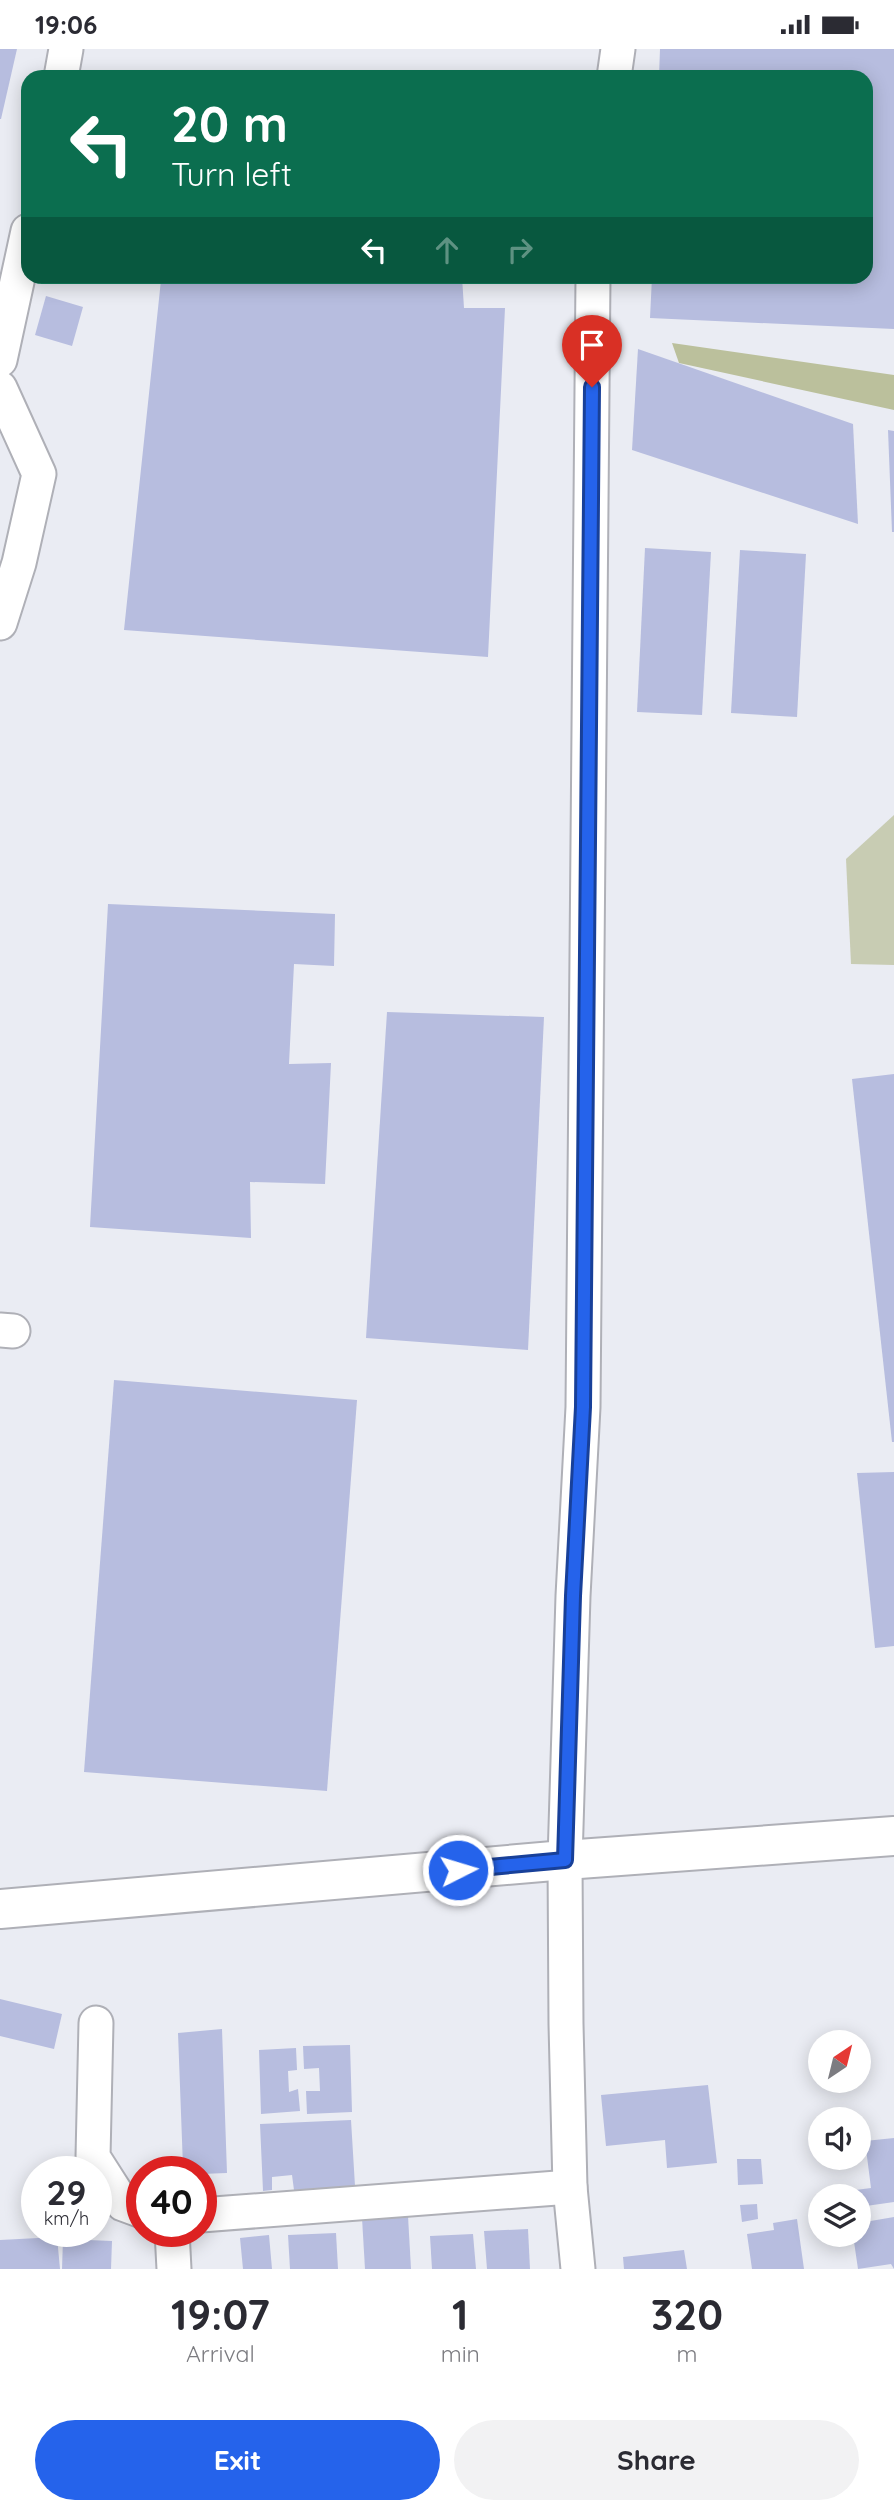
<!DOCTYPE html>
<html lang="en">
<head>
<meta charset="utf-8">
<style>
  :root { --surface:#fff; --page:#f2f2f3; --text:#2b2b33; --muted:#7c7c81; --accent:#2563eb }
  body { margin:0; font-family:Quicksand,sans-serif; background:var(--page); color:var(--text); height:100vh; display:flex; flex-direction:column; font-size:26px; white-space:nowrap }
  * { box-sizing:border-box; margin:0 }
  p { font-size:23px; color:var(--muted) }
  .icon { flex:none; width:38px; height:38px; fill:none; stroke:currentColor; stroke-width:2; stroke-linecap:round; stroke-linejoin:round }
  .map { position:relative; height:2220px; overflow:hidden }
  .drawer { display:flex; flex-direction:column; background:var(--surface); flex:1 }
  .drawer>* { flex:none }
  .hud { position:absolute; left:21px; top:21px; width:852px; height:214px; border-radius:21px; box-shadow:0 4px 18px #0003; background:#0b6e4f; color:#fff; overflow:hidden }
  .needle { width:46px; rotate:35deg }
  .fabs { position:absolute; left:808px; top:1981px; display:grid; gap:14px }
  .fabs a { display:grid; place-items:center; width:63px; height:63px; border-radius:50%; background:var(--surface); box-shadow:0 4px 18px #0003; font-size:35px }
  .speed { position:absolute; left:21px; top:2107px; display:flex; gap:14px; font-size:35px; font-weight:700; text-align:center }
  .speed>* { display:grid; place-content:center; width:91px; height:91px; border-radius:50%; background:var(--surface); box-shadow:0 4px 18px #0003; line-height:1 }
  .speed small { font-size:18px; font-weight:400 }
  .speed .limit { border:10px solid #d22; background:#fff; color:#111 }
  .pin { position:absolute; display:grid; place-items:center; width:60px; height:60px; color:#fff; margin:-72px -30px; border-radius:50% 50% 50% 0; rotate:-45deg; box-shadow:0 0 7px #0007 }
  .pin .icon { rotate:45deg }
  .me { position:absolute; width:77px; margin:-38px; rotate:85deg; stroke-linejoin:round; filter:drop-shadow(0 0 5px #0008) }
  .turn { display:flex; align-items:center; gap:24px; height:147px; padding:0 35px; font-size:32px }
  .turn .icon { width:91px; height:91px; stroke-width:2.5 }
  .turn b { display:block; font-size:49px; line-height:60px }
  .lanes { display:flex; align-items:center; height:66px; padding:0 35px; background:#0003; justify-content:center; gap:35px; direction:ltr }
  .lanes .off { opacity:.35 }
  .eta { display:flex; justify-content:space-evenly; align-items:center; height:119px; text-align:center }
  .eta b { font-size:42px; font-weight:700; line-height:49px }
  .button { display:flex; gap:14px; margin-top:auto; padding:14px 35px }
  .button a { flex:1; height:80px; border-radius:42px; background:var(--accent); color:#fff; font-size:28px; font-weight:700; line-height:80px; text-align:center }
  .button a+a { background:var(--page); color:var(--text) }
  .status { display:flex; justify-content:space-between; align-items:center; height:49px; padding:0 35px; background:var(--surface); direction:ltr }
  .status svg { height:19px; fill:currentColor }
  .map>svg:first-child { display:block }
  .green { fill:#c8ccb3 }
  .forest { fill:#bbc09c }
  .building { fill:#b7bddf }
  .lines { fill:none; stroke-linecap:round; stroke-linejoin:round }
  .minor-casing { stroke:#afb0b7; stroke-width:37 }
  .tertiary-casing { stroke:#afb0b7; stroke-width:42 }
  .minor { stroke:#fff; stroke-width:33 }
  .tertiary { stroke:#fff; stroke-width:38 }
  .route-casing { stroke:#184099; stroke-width:18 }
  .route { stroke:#2563eb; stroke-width:12 }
</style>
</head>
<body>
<div class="status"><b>19:06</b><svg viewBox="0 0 49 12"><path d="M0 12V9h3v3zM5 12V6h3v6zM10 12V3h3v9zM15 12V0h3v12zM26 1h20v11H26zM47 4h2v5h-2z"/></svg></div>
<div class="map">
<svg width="894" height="2220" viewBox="0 0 894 2220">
  <rect width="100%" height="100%" fill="#eaecf3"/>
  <polygon class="green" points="894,766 894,916 851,915 846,810"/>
  <polygon class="forest" points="672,294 894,326 894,361 679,314"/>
  <g class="building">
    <polygon points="0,0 17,0 1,70 0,70"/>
    <polygon points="660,0 894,0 894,280 650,269 652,228 866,228 866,28 659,28"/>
    <polygon points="198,228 462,228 464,259 505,259 488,608 124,581 161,231"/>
    <polygon points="46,247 83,258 72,297 35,286"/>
    <polygon points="638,300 853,375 858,475 632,401"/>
    <polygon points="888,381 894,382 894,483 892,483"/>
    <polygon points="645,499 711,503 702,666 637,663"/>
    <polygon points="740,501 806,505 797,668 731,664"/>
    <polygon points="108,855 335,865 334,917 294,915 289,1015 331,1014 325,1135 250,1133 251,1189 90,1178"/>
    <polygon points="387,963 544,968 528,1301 366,1289"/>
    <polygon points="894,1025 894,1393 892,1393 852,1030"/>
    <polygon points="114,1331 357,1351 327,1742 84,1723"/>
    <polygon points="894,1423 894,1597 875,1599 857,1424"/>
    <polygon points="0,1950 62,1965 54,2000 0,1987"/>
    <polygon points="222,1980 227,2124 201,2125 201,2123 198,2123 197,2115 183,2118 178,1984"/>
    <polygon points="350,1996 352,2063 307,2065 306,2042 320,2042 319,2019 304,2020 303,1997"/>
    <polygon points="296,1999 297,2021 288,2022 289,2043 298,2040 300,2062 261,2065 259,2001"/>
    <polygon points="708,2036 717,2114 667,2119 665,2091 606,2097 601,2046"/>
    <polygon points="351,2071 355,2137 294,2141 292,2126 272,2128 272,2141 263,2142 260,2075"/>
    <polygon points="894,2089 894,2153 859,2158 859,2147 851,2147 848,2142 871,2139 865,2092"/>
    <polygon points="737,2110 761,2110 763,2135 738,2136"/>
    <polygon points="821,2150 821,2185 816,2186 812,2151"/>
    <polygon points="757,2155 758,2170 742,2173 740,2156"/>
    <polygon points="408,2167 411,2220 365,2220 362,2169"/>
    <polygon points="894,2168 894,2220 891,2215 858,2220 853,2186 859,2186 859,2174"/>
    <polygon points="797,2170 804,2220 752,2220 747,2185 774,2181 773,2174"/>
    <polygon points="528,2180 530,2220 487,2220 484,2182"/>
    <polygon points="336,2184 338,2220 290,2220 288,2186"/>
    <polygon points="473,2185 476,2220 432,2220 430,2187"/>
    <polygon points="269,2186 272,2220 243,2220 240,2189"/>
    <polygon points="57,2188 60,2220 0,2220 0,2191"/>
    <polygon points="63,2190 112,2192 111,2220 62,2220"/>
    <polygon points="684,2201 687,2220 624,2220 623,2208"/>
  </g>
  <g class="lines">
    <g class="minor-casing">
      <g id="minor">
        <polyline points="61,28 66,0"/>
        <polyline points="614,28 618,0"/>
        <polyline points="0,311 28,182"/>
        <polyline points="0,339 39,425 19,514 0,574"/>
        <polyline points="0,1281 13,1282"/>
        <polyline points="96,1974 93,2108 123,2155 142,2162"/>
        <polyline points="201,2166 570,2138"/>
        <polyline points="172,2182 174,2220"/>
        <polyline points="578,2220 570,2138 566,1975 565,1811 573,1547 583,1358 593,228"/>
      </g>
    </g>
    <g class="tertiary-casing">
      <polyline id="tertiary" points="0,1860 565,1811 894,1787"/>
    </g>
    <use href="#minor" class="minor"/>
    <use href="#tertiary" class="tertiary"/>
  </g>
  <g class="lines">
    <g class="route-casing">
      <polyline id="route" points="458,1821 565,1811 573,1547 583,1358 592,338"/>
    </g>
    <use href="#route" class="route"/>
  </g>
</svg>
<div class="fabs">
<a><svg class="needle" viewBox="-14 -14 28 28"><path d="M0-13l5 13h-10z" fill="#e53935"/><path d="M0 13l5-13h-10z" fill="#7c7c81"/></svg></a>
<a><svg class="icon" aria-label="sound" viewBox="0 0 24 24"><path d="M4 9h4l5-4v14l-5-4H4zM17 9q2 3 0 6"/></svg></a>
<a><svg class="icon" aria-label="layers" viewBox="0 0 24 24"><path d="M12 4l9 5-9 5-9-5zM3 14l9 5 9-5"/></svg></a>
</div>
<div class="speed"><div>29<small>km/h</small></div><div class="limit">40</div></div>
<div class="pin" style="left:592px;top:338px;background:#d93025"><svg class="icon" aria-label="arrive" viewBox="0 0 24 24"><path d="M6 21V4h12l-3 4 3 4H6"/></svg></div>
<svg class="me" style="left:458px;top:1821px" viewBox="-20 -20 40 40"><circle r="17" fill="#2563eb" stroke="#fff" stroke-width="3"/><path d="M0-11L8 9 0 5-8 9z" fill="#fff"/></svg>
<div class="hud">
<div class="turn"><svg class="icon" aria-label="left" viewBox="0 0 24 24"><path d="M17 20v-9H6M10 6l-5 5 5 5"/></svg><div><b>20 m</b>Turn left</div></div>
<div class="lanes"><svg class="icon" aria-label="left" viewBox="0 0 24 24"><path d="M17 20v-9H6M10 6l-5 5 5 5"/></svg><svg class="icon off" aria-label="ahead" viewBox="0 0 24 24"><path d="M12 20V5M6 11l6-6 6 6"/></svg><svg class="icon off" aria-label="right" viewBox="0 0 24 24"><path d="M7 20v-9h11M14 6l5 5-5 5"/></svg></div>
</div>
</div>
<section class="drawer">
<div class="eta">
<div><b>19:07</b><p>Arrival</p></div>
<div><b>1</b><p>min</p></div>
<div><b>320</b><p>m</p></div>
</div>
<div class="button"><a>Exit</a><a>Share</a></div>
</section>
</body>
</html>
